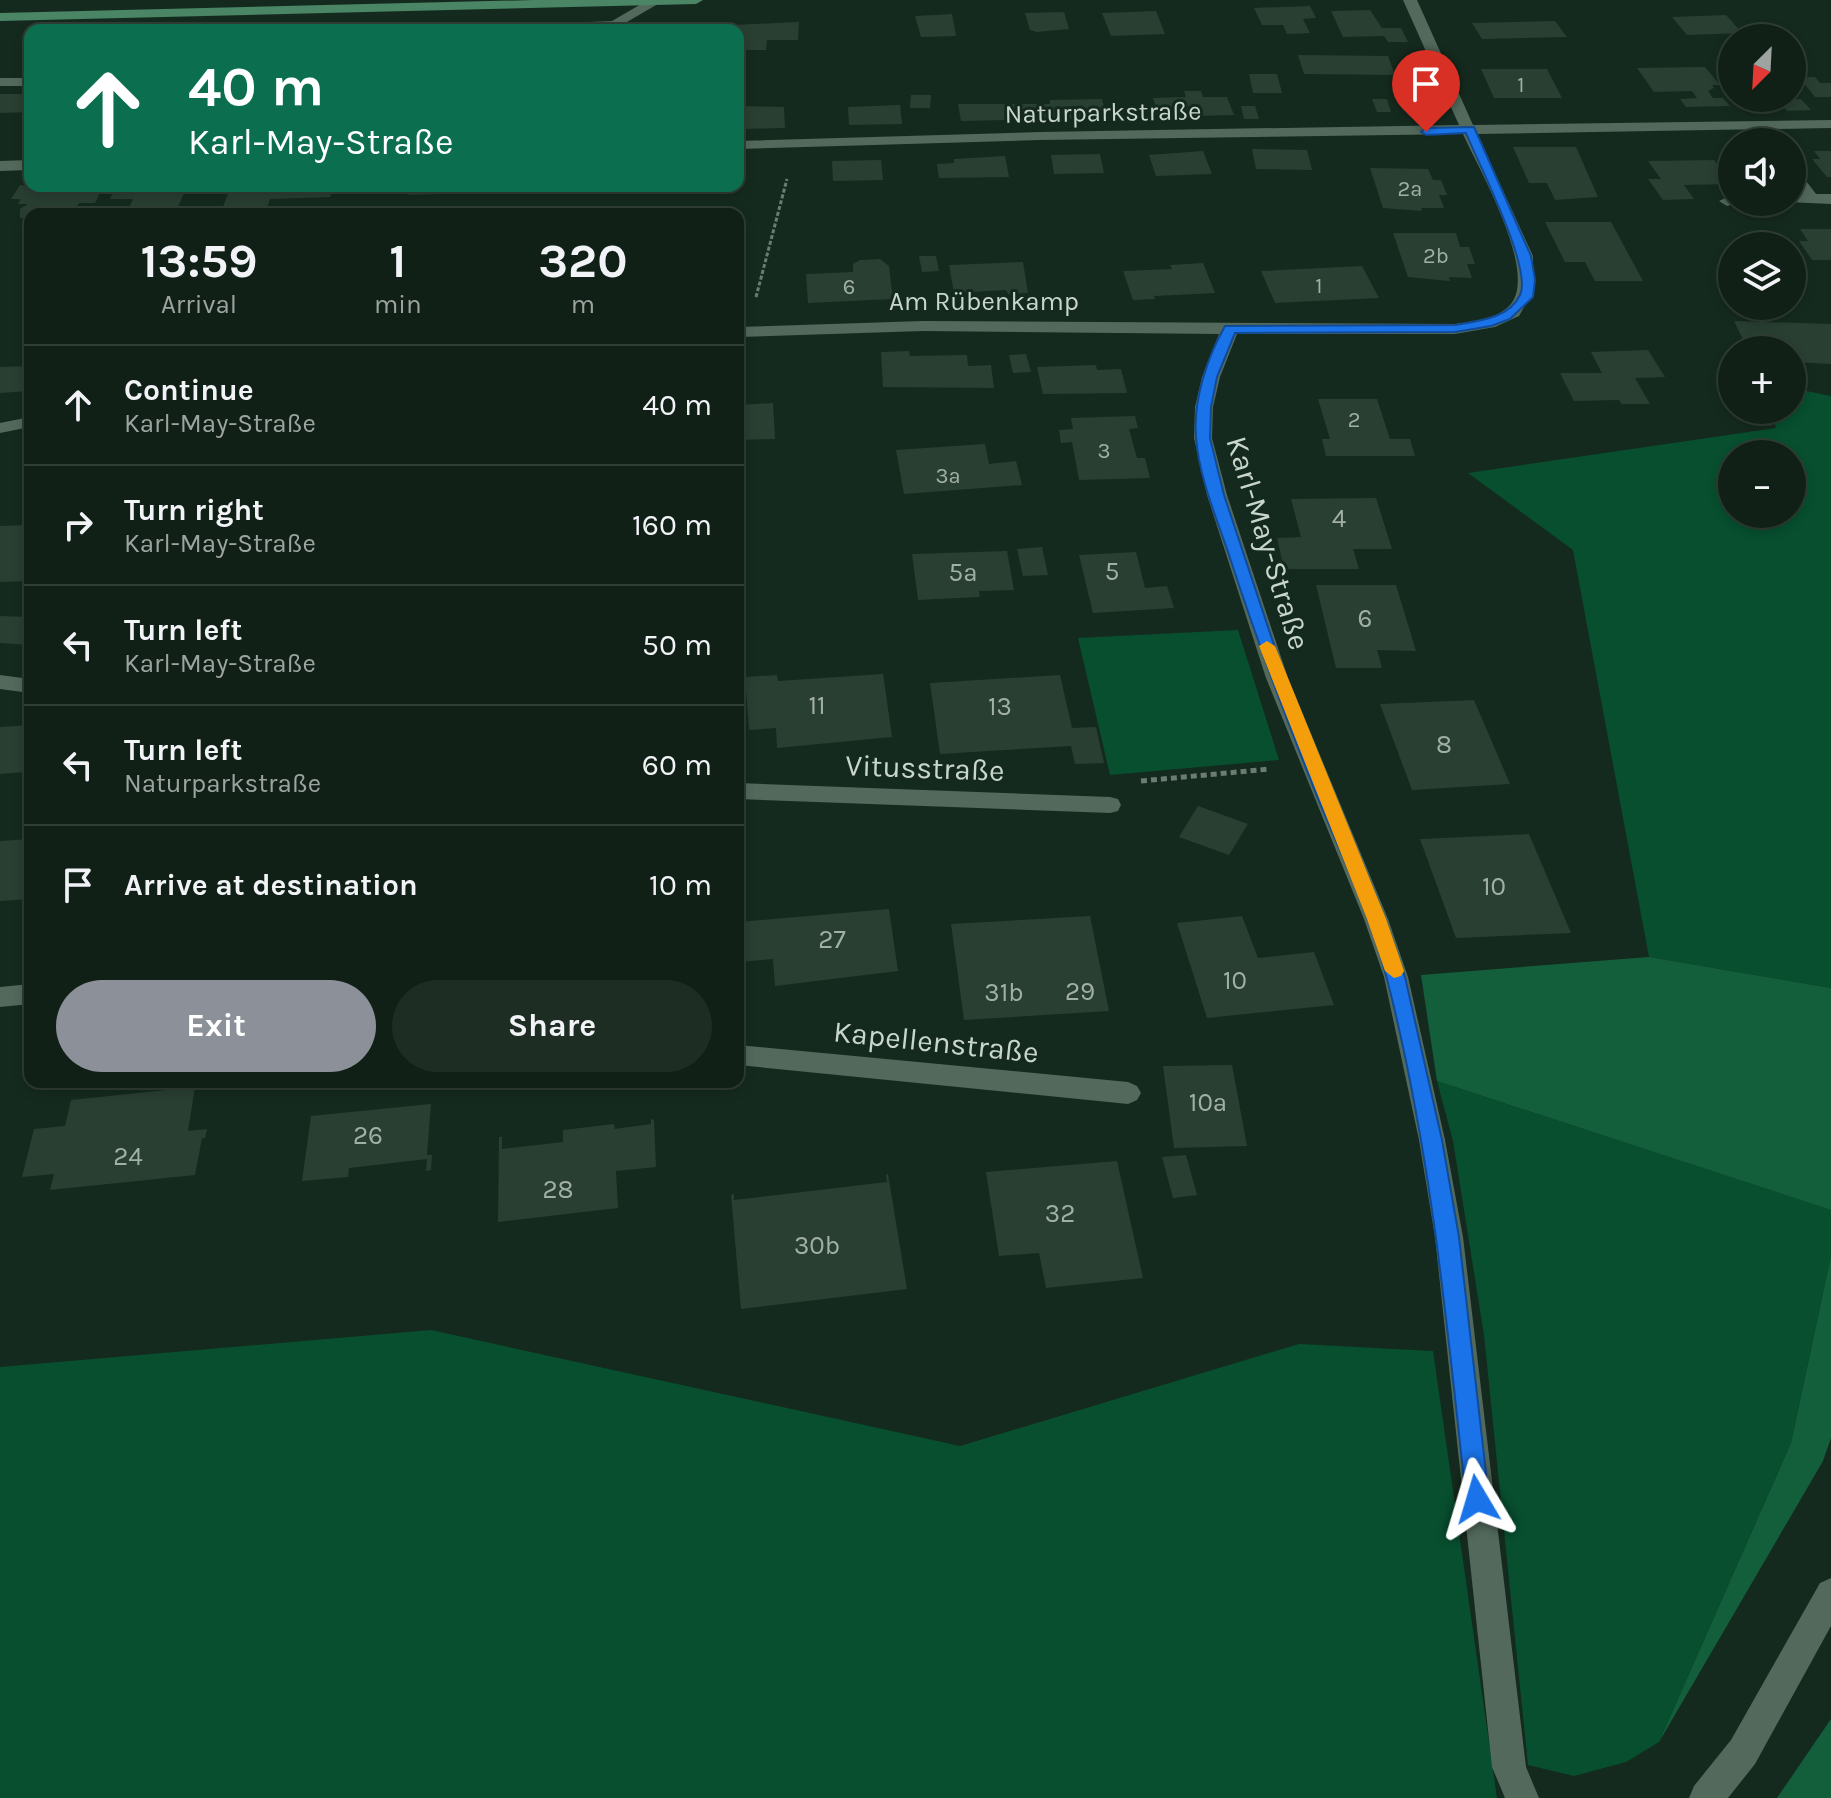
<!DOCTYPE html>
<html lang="en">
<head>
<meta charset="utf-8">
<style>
  :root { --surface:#102016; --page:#1e2d23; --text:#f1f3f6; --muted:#9ca3a1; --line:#303e35; --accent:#8c9099 }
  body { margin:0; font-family:Karla,sans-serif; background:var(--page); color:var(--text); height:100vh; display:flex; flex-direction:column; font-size:30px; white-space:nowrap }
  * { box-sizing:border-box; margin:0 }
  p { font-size:26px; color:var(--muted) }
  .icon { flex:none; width:44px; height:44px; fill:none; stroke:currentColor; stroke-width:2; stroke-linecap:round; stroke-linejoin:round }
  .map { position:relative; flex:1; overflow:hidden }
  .side { position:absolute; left:24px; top:208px; width:720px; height:880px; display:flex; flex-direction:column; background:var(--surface); border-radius:16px; box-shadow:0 4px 12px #0003,0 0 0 2px var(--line) }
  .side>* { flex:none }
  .banner { position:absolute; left:24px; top:24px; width:720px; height:168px; border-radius:16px; box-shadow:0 4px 12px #0003,0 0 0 2px var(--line); background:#0b6e4f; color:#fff; overflow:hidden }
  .needle { width:52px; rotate:204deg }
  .buttons { position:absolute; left:1718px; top:24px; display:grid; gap:16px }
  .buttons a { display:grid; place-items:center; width:88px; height:88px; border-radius:50%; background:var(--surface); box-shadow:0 4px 12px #0003,0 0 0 2px var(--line); font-size:40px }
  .pin { position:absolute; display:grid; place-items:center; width:68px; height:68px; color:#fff; margin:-82px -34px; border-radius:50% 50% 50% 0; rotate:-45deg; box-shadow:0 0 8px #0007 }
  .pin .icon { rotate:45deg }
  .me { position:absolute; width:88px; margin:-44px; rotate:353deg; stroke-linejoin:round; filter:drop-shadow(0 0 6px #0008) }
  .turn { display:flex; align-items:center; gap:28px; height:168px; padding:0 32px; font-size:36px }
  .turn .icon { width:104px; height:104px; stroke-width:2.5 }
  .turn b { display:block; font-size:56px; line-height:68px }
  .eta { display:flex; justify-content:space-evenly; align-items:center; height:136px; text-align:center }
  .eta b { font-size:48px; font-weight:700; line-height:56px }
  .cta { display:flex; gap:16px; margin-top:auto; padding:16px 32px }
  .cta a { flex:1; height:92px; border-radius:48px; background:var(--accent); color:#fff; font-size:32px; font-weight:700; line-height:92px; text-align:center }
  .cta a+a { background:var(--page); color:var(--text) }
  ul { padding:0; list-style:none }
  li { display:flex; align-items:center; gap:24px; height:120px; padding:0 32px; border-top:2px solid var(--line) }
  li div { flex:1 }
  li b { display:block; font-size:30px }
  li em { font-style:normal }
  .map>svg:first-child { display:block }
  .green { fill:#074f2f; fill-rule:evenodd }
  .forest { fill:#145f3b }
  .building { fill:#293f32 }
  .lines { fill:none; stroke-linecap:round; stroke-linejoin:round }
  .path-far1 { stroke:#6b7c71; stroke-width:3; stroke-dasharray:4 2; stroke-linecap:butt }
  .path { stroke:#6b7c71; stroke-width:5; stroke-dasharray:6 4; stroke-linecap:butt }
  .service { fill:#52695b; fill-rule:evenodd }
  .minor { fill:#52695b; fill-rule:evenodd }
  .primary { fill:#4a8665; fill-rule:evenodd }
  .route { fill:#1a73e8; stroke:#114b97; stroke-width:2 }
  .slow { fill:#f59e0b }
  .labels { text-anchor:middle; stroke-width:6; stroke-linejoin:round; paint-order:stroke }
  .far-number-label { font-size:22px; fill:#a1b0a6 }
  .far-street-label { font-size:26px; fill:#c9d6cd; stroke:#152a1e }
  .number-label { font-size:26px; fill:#a1b0a6 }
  .street-label { font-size:30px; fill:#c9d6cd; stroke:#152a1e }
</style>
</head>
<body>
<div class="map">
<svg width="1831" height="1798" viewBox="0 0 1831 1798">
  <rect width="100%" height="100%" fill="#152a1e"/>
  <g class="green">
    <path d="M1792,388L1831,396V988L1649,957L1573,550L1468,473L1776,428L1771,410H1792ZM1732,454H1792V514H1732Z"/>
    <polygon points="1238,630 1279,760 1110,775 1078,638"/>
    <polygon points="1437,1081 1831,1210 1831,1256 1791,1443 1659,1742 1626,1762 1574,1776 1528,1765 1484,1335 1453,1141"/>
    <polygon points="431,1330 960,1446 1299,1344 1433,1351 1497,1798 0,1798 0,1367"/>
  </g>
  <g class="forest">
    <polygon points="1649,957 1831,988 1831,1210 1437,1081 1421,975"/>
    <polygon points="1831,1256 1831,1438 1823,1461 1659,1742 1791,1443"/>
    <polygon points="1831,1719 1831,1798 1777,1798"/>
  </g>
  <g class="building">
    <polygon points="1310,6 1316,18 1303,19 1310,33 1287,34 1283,25 1262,25 1254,8"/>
    <polygon points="1370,10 1382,28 1401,28 1408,42 1388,42 1384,36 1343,37 1331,11"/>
    <polygon points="1156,11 1165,34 1111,36 1102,13"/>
    <polygon points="1064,12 1069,29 1037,32 1030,30 1025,13"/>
    <polygon points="952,14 956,36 921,37 915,16"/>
    <polygon points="1726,15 1742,33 1687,35 1672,17"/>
    <polygon points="1555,21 1567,37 1482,39 1472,23"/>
    <polygon points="799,22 798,40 767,40 766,50 738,50 738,30 711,30 711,26"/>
    <polygon points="1298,55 1388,56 1395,75 1304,74"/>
    <polygon points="1705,67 1720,85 1712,85 1714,88 1708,91 1713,98 1723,98 1730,106 1686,107 1680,99 1697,98 1692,91 1654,92 1637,68"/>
    <polygon points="1481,69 1547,69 1562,98 1494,98"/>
    <polygon points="1249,74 1277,74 1282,93 1253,93"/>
    <polygon points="1799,77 1815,77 1820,83 1831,83 1831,97 1815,97"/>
    <polygon points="1184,91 1201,91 1203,97 1227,97 1234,115 1159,117 1153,98 1186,97"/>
    <polygon points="0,94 30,94 30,112 0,113"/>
    <polygon points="911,95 931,95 930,108 910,108"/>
    <polygon points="1102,99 1107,118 961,121 958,104 1050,104 1050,100"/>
    <polygon points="1372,99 1387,99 1391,112 1377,112"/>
    <polygon points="1777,99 1801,99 1811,110 1787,111"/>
    <polygon points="900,105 902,124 849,125 848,107"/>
    <polygon points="738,106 784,107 785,128 738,129"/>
    <polygon points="1241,106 1255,106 1259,119 1244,119"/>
    <polygon points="1513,147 1576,147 1598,197 1555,200 1547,183 1529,183"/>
    <polygon points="1252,149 1307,150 1312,170 1256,169"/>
    <polygon points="1203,151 1212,174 1156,176 1149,155"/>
    <polygon points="1814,151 1831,151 1831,177 1827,177 1812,159 1820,159"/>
    <polygon points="1100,154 1104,173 1054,174 1051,155"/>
    <polygon points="1005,156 1009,177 939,178 937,164 954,163 954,159"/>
    <polygon points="881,160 883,180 833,181 832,161"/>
    <polygon points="1714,160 1732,184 1684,185 1694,199 1663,200 1648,179 1661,179 1648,161"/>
    <polygon points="1370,168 1428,169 1433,180 1441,180 1447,195 1439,195 1444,208 1421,208 1422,211 1383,208"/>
    <polygon points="20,185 30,186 104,186 95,203 79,203 72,214 30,214 30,218 20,218 20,209 28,204 18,204 21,199 11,199"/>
    <polygon points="116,186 187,186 175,214 126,214 133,199 110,199"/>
    <polygon points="231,186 334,186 330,197 270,199 266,211 221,212"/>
    <polygon points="411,186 471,186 469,193 408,195"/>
    <polygon points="532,186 610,186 610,189 532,191"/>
    <polygon points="1545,222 1611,222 1643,281 1595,281 1585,262 1565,262"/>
    <polygon points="1800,229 1831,229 1831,260 1812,260 1799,241 1808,241"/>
    <polygon points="1393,233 1456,233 1460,247 1469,247 1475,264 1467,264 1472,278 1449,277 1450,281 1408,277"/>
    <polygon points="919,256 936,256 939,271 922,272"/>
    <polygon points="880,259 889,266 893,299 808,303 806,274 853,272 853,264 860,260"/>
    <polygon points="1023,262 1028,293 1008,294 1006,290 954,293 949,265"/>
    <polygon points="1203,263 1215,293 1154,296 1155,299 1133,300 1123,271 1172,269 1170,265"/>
    <polygon points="1362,266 1379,298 1275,303 1261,271"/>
    <polygon points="1734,321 1831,324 1831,364 1792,362 1792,350 1748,350"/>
    <polygon points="1648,350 1665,377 1635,378 1650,404 1622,404 1619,400 1574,401 1560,373 1602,373 1591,352"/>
    <polygon points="909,351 910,356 967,355 968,366 991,365 994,388 883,387 881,352"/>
    <polygon points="1026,354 1031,372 1013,373 1009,355"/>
    <polygon points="1096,365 1097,370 1121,369 1127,393 1043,394 1037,367"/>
    <polygon points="30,366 30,391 0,393 0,367"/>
    <polygon points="1318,399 1377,399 1390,439 1410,439 1415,456 1326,456 1322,439 1330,439"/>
    <polygon points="773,403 775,439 738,440 738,405"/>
    <polygon points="1135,416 1138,428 1129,429 1137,458 1145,458 1150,478 1079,480 1072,442 1061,443 1059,430 1073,429 1071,418"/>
    <polygon points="985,444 989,464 1016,461 1022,485 904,494 896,450"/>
    <polygon points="1376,498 1392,549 1353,549 1359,569 1284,569 1277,538 1301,537 1291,499"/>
    <polygon points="24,525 30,527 30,581 0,582 0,526"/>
    <polygon points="1042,547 1048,575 1023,576 1017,549"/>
    <polygon points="1007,551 1014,590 979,591 980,597 918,600 912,554"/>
    <polygon points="1136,552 1145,588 1167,586 1174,608 1093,613 1079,555"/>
    <polygon points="1316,585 1396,585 1416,651 1377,650 1382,668 1336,668"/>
    <polygon points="0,616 30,617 30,645 0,643"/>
    <polygon points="883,674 892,737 777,748 776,728 749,730 745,677 777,675 778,681"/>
    <polygon points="1060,675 1072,728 1096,727 1104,763 1075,764 1071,746 940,754 930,683"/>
    <polygon points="1474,700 1510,784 1412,790 1380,704"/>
    <polygon points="30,725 30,756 25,772 0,774 0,727"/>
    <polygon points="1198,806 1248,824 1229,855 1179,837"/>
    <polygon points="1529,834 1571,933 1456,938 1420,839"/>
    <polygon points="30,839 30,899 0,901 0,841"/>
    <polygon points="889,909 898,971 775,986 773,959 739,962 738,922"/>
    <polygon points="1090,916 1109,1011 964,1020 951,924"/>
    <polygon points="1242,916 1258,958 1314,952 1334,1005 1207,1018 1177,923"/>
    <polygon points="1232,1065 1247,1146 1174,1148 1163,1066"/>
    <polygon points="195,1087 188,1131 207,1129 205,1138 202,1138 195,1175 50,1190 54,1174 22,1177 34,1129 65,1126 71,1100"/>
    <polygon points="431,1104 427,1155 432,1155 431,1170 426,1171 427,1159 349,1168 348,1177 302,1181 311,1116"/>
    <polygon points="651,1119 654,1120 656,1167 616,1171 618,1208 498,1222 499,1137 502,1137 502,1149 563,1142 563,1130 614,1124 615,1129 651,1124"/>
    <polygon points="1186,1155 1197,1195 1173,1198 1162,1157"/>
    <polygon points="1117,1161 1143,1278 1046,1288 1039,1253 999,1256 986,1172"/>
    <polygon points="888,1174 907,1289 741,1309 731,1195 734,1194 734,1200 887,1182 886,1175"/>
  </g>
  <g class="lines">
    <polyline class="path-far1" points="756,297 787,179"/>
    <polyline class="path" points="1141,781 1270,769"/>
    <g class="service">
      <polygon points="648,0 663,1 615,29 492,30 499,26 612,21"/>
      <polygon points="1757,121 1762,122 1777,142 1762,142 1750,125"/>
      <polygon points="1792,167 1797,169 1816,194 1831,194 1831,204 1787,202 1792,202 1792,194 1801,194 1792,183"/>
      <polygon points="1732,195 1732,202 1737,203 1727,206 1719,201"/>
      <polygon points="1432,1129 1442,1132 1445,1140 1463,1237 1526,1767 1539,1798 1505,1798 1492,1767 1435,1237 1419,1140 1422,1132"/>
      <polygon points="1831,1578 1831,1626 1755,1764 1728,1798 1689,1798 1694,1786 1731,1740 1820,1583"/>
    </g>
    <g class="minor">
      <path d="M1403,0H1417L1473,125L1831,120V128L1477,134L1533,256V291L1519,316L1495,327L1455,334H1237L1220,377L1213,407L1212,438L1227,495L1288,678L1388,919L1408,977L1445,1140L1442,1148L1432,1151L1422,1148L1419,1140L1384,977L1364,919L1266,678L1207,495L1194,438L1195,407L1202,377L1219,334L923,331L738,337V327L923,321L1455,324C1473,321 1494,320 1508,307C1542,277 1478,168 1463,134L1040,140L738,149V141L1040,132L1459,125Z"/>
      <rect x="0" y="78" width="30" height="8"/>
      <polygon points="30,160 30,170 0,171 0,161"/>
      <polygon points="30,417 30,427 0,433 0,423"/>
      <polygon points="0,675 30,679 30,693 0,689"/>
      <polygon points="738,783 1110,797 1118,799 1121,805 1118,811 1110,813 738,799"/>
      <polygon points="30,984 30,1004 0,1007 0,987"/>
      <polygon points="738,1045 1128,1082 1137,1086 1141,1093 1137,1100 1128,1104 738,1065"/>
    </g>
    <polygon class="primary" points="534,0 703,0 696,4 0,21 0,13"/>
  </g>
  <path class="route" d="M1474,127L1531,256L1535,280L1533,297L1510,319L1491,326L1455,332L1235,333L1217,377L1211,407L1210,438L1224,495L1285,678L1375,894L1405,977L1442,1140L1459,1237L1489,1499L1486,1507L1477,1510L1469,1507L1466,1499C1447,1324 1431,1150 1387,979C1371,917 1342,856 1317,796C1286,718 1257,641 1231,561C1218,521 1199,479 1196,437C1193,400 1207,358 1225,326L1455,325C1476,321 1509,319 1520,295C1533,269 1478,163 1466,133L1426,135L1421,132L1426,128Z"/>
  <polygon class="slow" points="1267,641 1275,646 1386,919 1404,971 1401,976 1394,978 1385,971 1367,919 1259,646"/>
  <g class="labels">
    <g class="far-number-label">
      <text x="1521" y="92">1</text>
      <text x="1410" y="196">2a</text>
      <text x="1436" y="263">2b</text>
      <text x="1319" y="293">1</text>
      <text x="849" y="294">6</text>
      <text x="1354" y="427">2</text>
      <text x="1104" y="458">3</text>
      <text x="948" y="483">3a</text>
    </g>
    <g class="far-street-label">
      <text transform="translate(1103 112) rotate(-1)" y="9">Naturparkstraße</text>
      <text x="984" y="310">Am Rübenkamp</text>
    </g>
    <g class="number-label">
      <text x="1339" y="527">4</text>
      <text x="1112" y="580">5</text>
      <text x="963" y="581">5a</text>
      <text x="1365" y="627">6</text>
      <text x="817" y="714">11</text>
      <text x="1000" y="715">13</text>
      <text x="1444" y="753">8</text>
      <text x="1494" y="895">10</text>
      <text x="832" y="948">27</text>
      <text x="1235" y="989">10</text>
      <text x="1080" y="1000">29</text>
      <text x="1004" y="1001">31b</text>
      <text x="1208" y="1111">10a</text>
      <text x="368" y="1144">26</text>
      <text x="128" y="1165">24</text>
      <text x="558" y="1198">28</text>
      <text x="1060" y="1222">32</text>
      <text x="817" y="1254">30b</text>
    </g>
    <g class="street-label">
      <text transform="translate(1268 543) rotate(73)" y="10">Karl-May-Straße</text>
      <text transform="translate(925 768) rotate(2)" y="10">Vitusstraße</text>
      <text transform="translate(936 1042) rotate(6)" y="10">Kapellenstraße</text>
    </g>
  </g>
</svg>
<div class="buttons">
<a><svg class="needle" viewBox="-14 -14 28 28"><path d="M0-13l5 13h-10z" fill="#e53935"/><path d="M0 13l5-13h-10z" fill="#9ca3a1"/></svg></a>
<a><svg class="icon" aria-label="sound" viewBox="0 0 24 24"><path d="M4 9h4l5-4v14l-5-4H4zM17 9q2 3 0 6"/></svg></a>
<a><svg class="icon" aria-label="layers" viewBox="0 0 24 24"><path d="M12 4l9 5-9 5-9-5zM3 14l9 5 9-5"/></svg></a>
<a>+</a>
<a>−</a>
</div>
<div class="pin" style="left:1426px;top:132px;background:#d93025"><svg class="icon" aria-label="arrive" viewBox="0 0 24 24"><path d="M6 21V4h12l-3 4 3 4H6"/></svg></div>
<svg class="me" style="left:1477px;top:1499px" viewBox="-20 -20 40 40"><path d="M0-17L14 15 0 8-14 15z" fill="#1a73e8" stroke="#fff" stroke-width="4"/></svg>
<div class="banner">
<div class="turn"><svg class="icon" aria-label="ahead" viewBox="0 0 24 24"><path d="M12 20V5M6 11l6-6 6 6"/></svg><div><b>40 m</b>Karl-May-Straße</div></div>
</div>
<section class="side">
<div class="eta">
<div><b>13:59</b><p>Arrival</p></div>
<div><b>1</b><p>min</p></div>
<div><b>320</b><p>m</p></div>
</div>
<ul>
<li><svg class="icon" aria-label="ahead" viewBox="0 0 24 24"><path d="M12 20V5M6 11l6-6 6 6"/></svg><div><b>Continue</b><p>Karl-May-Straße</p></div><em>40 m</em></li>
<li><svg class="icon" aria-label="right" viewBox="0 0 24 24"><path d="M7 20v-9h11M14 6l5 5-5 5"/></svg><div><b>Turn right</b><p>Karl-May-Straße</p></div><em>160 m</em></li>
<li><svg class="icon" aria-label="left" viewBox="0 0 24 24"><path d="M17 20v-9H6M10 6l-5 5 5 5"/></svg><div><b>Turn left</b><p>Karl-May-Straße</p></div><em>50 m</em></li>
<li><svg class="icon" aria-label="left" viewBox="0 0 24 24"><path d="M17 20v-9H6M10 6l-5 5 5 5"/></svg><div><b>Turn left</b><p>Naturparkstraße</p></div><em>60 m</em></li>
<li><svg class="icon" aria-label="arrive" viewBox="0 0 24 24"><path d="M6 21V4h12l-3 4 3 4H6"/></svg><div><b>Arrive at destination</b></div><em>10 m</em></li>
</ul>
<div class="cta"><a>Exit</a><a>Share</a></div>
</section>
</div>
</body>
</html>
